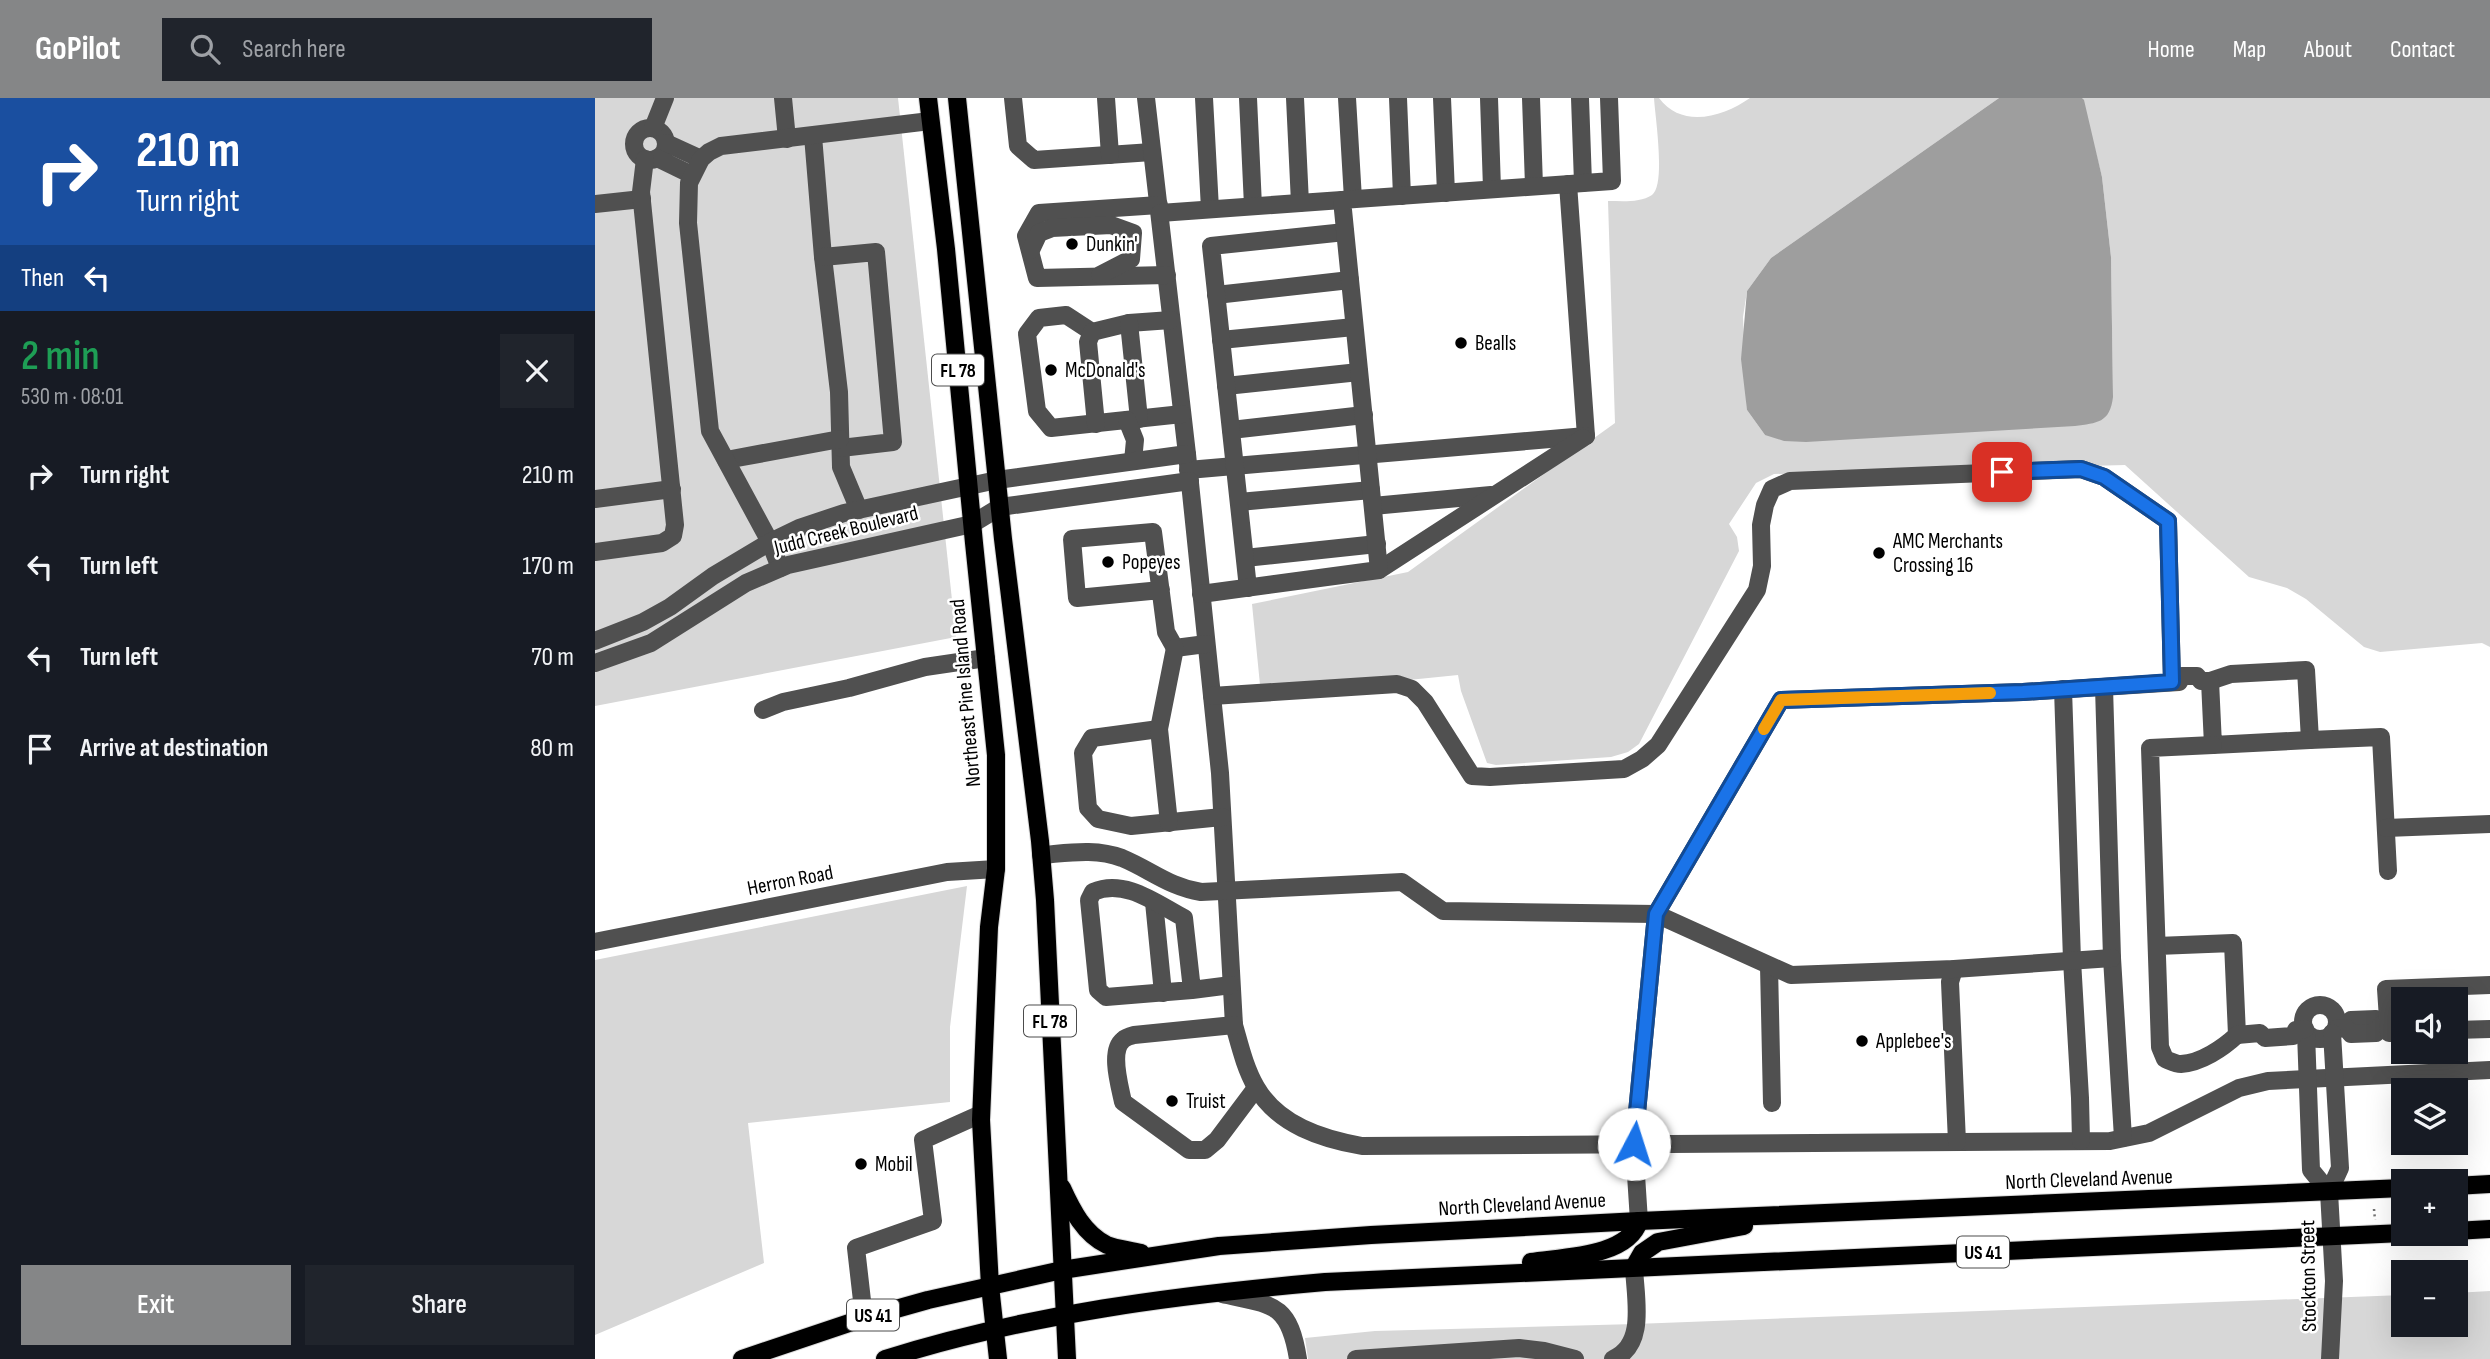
<!DOCTYPE html>
<html lang="en">
<head>
<meta charset="utf-8">
<style>
  :root { --surface:#171b24; --page:#20242c; --text:#f1f3f6; --muted:#9ea1a6; --accent:#858687 }
  body { margin:0; font-family:"Sofia Sans Condensed",sans-serif; background:var(--page); color:var(--text); height:100vh; display:flex; flex-direction:column; font-size:26px; white-space:nowrap }
  * { box-sizing:border-box; margin:0 }
  p { font-size:23px; color:var(--muted) }
  .icon { flex:none; width:38px; height:38px; fill:none; stroke:currentColor; stroke-width:2; stroke-linecap:round; stroke-linejoin:round }
  .map { position:relative; flex:1; overflow:hidden }
  .drawer { display:flex; flex-direction:column; background:var(--surface); width:595px }
  .drawer>* { flex:none }
  .top-card { background:#1a4fa0; color:#fff; overflow:hidden }
  .tools { position:absolute; left:1796px; top:889px; display:grid; gap:14px }
  .tools a { display:grid; place-items:center; width:77px; height:77px; border-radius:0px; background:var(--surface); box-shadow:0 7px 28px #0002; font-size:35px }
  .pin { position:absolute; display:grid; place-items:center; width:60px; height:60px; color:#fff; margin:-30px; border-radius:14px; box-shadow:0 4px 10px #0006 }
  .me { position:absolute; width:77px; margin:-38px; rotate:5deg; stroke-linejoin:round; filter:drop-shadow(0 0 5px #0008) }
  .turn { display:flex; align-items:center; gap:24px; height:147px; padding:0 21px; font-size:32px }
  .turn .icon { width:91px; height:91px; stroke-width:2.5 }
  .turn b { display:block; font-size:49px; line-height:60px }
  .then { display:flex; align-items:center; height:66px; padding:0 21px; background:#0003; gap:14px; font-size:26px }
  .round { display:grid; place-items:center; flex:none; width:74px; height:74px; border-radius:0px; background:var(--page) }
  .headline { display:flex; align-items:center; justify-content:space-between; height:119px; padding:0 21px }
  h1 { font-size:42px; font-weight:600; line-height:52px; color:#1e9e55 }
  .action { display:flex; gap:14px; margin-top:auto; padding:14px 21px }
  .action a { flex:1; height:80px; border-radius:0px; background:var(--accent); color:#fff; font-size:28px; font-weight:600; line-height:80px; text-align:center }
  .action a+a { background:var(--page); color:var(--text) }
  ul { padding:0; list-style:none }
  li { display:flex; align-items:center; gap:21px; height:91px; padding:0 21px }
  li div { flex:1 }
  li b { display:block; font-size:26px }
  li em { font-style:normal }
  header { display:flex; align-items:center; gap:42px; box-sizing:border-box; height:98px; padding:0 35px; background:var(--accent); color:#fff }
  header strong { font-size:33px }
  nav { display:flex; gap:38px; margin-inline-start:auto; font-size:24px }
  .search { width:490px; height:63px; background:var(--page); display:flex; align-items:center; gap:18px; box-sizing:border-box; padding:0 24px; border-radius:0px; color:var(--muted); font-size:26px }
  main { display:flex; flex:1; min-height:0 }
  .map>svg:first-child { display:block }
  .green { fill:#d7d7d7 }
  .water { fill:#9e9e9e }
  .lines { fill:none; stroke-linecap:round; stroke-linejoin:round }
  .major-casing { stroke:#dbdbdb; stroke-width:20 }
  .path { stroke:#727272; stroke-width:2.5; stroke-dasharray:2 3.5; stroke-linecap:butt }
  .minor { stroke:#505050; stroke-width:18 }
  .major { stroke:#000; stroke-width:18 }
  .route-casing { stroke:#114b97; stroke-width:18 }
  .route { stroke:#1a73e8; stroke-width:12 }
  .slow { stroke:#f59e0b; stroke-width:12 }
  .poi-dot { fill:#000; stroke:#fff; stroke-width:2.5 }
  .labels { text-anchor:middle; stroke-width:5; stroke-linejoin:round; paint-order:stroke }
  .shield { fill:#fff; stroke:#4c4c4c; stroke-width:2 }
  .shield-label { font-size:19px; font-weight:bold; fill:#000 }
  .poi-label { font-size:21px; fill:#000; stroke:#fff; text-anchor:start }
  .street-label { font-size:21px; fill:#000; stroke:#fff }
</style>
</head>
<body>
<header>
<strong>GoPilot</strong>
<div class="search"><svg class="icon" aria-label="search" viewBox="0 0 24 24"><circle cx="10" cy="10" r="6"/><path d="M15 15l6 6"/></svg>Search here</div>
<nav><a>Home</a><a>Map</a><a>About</a><a>Contact</a></nav>
</header>
<main>
<section class="drawer">
<div class="top-card">
<div class="turn"><svg class="icon" aria-label="right" viewBox="0 0 24 24"><path d="M7 20v-9h11M14 6l5 5-5 5"/></svg><div><b>210 m</b>Turn right</div></div>
<div class="then">Then<svg class="icon" aria-label="left" viewBox="0 0 24 24"><path d="M17 20v-9H6M10 6l-5 5 5 5"/></svg></div>
</div>
<div class="headline"><div><h1>2 min</h1><p>530 m · 08:01</p></div><a class="round"><svg class="icon" aria-label="close" viewBox="0 0 24 24"><path d="M6 6l12 12M18 6L6 18"/></svg></a></div>
<ul>
<li><svg class="icon" aria-label="right" viewBox="0 0 24 24"><path d="M7 20v-9h11M14 6l5 5-5 5"/></svg><div><b>Turn right</b></div><em>210 m</em></li>
<li><svg class="icon" aria-label="left" viewBox="0 0 24 24"><path d="M17 20v-9H6M10 6l-5 5 5 5"/></svg><div><b>Turn left</b></div><em>170 m</em></li>
<li><svg class="icon" aria-label="left" viewBox="0 0 24 24"><path d="M17 20v-9H6M10 6l-5 5 5 5"/></svg><div><b>Turn left</b></div><em>70 m</em></li>
<li><svg class="icon" aria-label="arrive" viewBox="0 0 24 24"><path d="M6 21V4h12l-3 4 3 4H6"/></svg><div><b>Arrive at destination</b></div><em>80 m</em></li>
</ul>
<div class="action"><a>Exit</a><a>Share</a></div>
</section>
<div class="map">
<svg width="1895" height="1261" viewBox="0 0 1895 1261">
  <rect width="100%" height="100%" fill="#fff"/>
  <g class="green">
    <polygon points="0,0 303,0 361,539 0,608"/>
    <path d="M1059,0H1064C1087,31 1128,19 1155,0H1404L1176,160L1152,193L1148,219L1152,312L1170,337L1518,299L1516,159L1507,79L1487,0H1895V549L1887,545L1785,554L1769,549L1711,501L1692,490L1654,479L1530,367L1179,376L1161,385L1134,426L1142,439L1144,453L1044,646L1033,654L1016,659L901,667L892,665L866,593L863,577L666,597L657,506L813,474L1020,325L1013,103C1027,103 1045,105 1057,97C1071,87 1060,18 1059,0Z"/>
    <polygon points="372,788 355,929 355,1004 153,1025 169,1165 0,1237 0,862"/>
    <polygon points="1895,1193 1895,1261 713,1261 710,1240 780,1233 1040,1226 1808,1197 1808,1227 1860,1227 1860,1195"/>
  </g>
  <path class="water" d="M1404,0H1487L1489,2L1507,79L1516,159L1518,299C1515,325 1502,325 1480,328L1211,344L1189,343L1170,337L1152,312L1146,261L1152,193L1176,160Z"/>
  <g class="lines">
    <g class="major-casing">
      <g id="major">
        <polyline points="333,0 351,151 379,445 401,657 401,771 394,829 386,1022 395,1188 403,1261"/>
        <polyline points="362,0 408,441 445,743 450,802 472,1261"/>
        <polyline points="1860,1088 1895,1086"/>
        <path d="M467,1090C477,1112 489,1136 512,1147C522,1151 535,1152 546,1155"/>
        <polyline points="1860,1133 1895,1131"/>
        <path d="M936,1164C968,1159 1033,1159 1044,1123"/>
        <polyline points="1039,1169 1047,1155 1063,1144 1149,1128"/>
        <polyline points="147,1261 269,1220 333,1202 467,1172 624,1148 776,1137 1044,1123 1808,1090"/>
        <path d="M290,1261C433,1216 582,1197 730,1184L1808,1135"/>
      </g>
    </g>
    <polyline class="path" points="1779,1111 1780,1122"/>
    <g class="minor">
      <polyline points="188,0 192,41"/>
      <polyline points="418,0 423,48 439,62 557,54"/>
      <polyline points="511,0 515,57"/>
      <path d="M551,0L592,356L625,675L639,927C645,948 650,970 661,989C683,1027 727,1041 767,1048L1515,1043L1554,1035L1644,990L1673,983L1895,972"/>
      <polyline points="609,0 615,111"/>
      <polyline points="653,0 658,108"/>
      <polyline points="700,0 705,105"/>
      <polyline points="752,0 758,101"/>
      <polyline points="803,0 807,98"/>
      <polyline points="847,0 851,95"/>
      <polyline points="894,0 897,91"/>
      <polyline points="936,0 939,88"/>
      <polyline points="985,0 988,85"/>
      <circle cx="55" cy="46" r="16"/>
      <polyline points="58,30 70,0"/>
      <polyline points="218,38 228,159 244,294 246,369 264,412"/>
      <polyline points="71,45 106,61"/>
      <polyline points="62,60 97,77"/>
      <polyline points="973,86 991,338"/>
      <polyline points="0,106 47,101"/>
      <polyline points="564,107 444,115 431,138 442,180 572,177"/>
      <polyline points="565,115 747,102"/>
      <polyline points="436,152 444,135 457,130 516,127 538,135 536,161 505,177"/>
      <polyline points="228,159 281,154 298,344 246,350"/>
      <polyline points="621,197 755,182"/>
      <polyline points="576,222 534,225 497,234 471,217 444,220 432,236 442,313 456,330 587,316"/>
      <polyline points="534,225 544,321"/>
      <polyline points="497,234 493,244 501,326"/>
      <polyline points="626,242 759,229"/>
      <polyline points="631,288 764,274"/>
      <polyline points="532,322 540,342 538,363"/>
      <polyline points="636,332 769,317"/>
      <polyline points="131,362 245,341"/>
      <polyline points="593,372 991,338"/>
      <polyline points="0,401 77,391"/>
      <polyline points="644,404 776,392"/>
      <polyline points="778,408 896,397"/>
      <polyline points="0,454 67,445 78,438 80,427 46,94 50,61"/>
      <polyline points="650,460 782,446"/>
      <polyline points="185,470 175,444 115,333 93,125 94,85 106,61 114,54 126,48 335,23"/>
      <polyline points="784,472 988,340"/>
      <polyline points="653,490 616,148 750,134"/>
      <polyline points="566,492 482,500 477,441 558,434 571,534 580,550 611,546"/>
      <polyline points="606,496 784,472 747,102 1017,83 1014,0"/>
      <polyline points="0,543 48,524 75,509 118,478 175,444 204,430 249,415 402,382 592,356"/>
      <polyline points="0,565 56,545 151,485 193,467 377,426 405,409 595,383"/>
      <polyline points="1615,583 1636,576 1711,572 1715,642 1786,639 1793,773"/>
      <polyline points="1509,589 1517,860 1528,1040"/>
      <polyline points="1468,591 1477,862 1485,1000 1486,1043"/>
      <polyline points="617,598 802,586 817,591 830,604 877,678 895,679 1029,671 1047,661 1063,647 1162,492 1167,468 1166,427 1170,407 1177,391 1195,383 1486,371 1509,379 1573,423 1577,584"/>
      <polyline points="168,612 188,604 254,590 330,569 391,560"/>
      <polyline points="564,631 497,640 488,655 493,710 503,721 536,728 627,719"/>
      <polyline points="574,725 564,631 580,550"/>
      <polyline points="1791,730 1895,726"/>
      <path d="M446,757C473,755 501,750 527,760C556,772 574,789 606,794L807,784L848,813L1061,816L1186,602L1428,594L1584,584L1587,578H1602L1606,583H1615L1618,647L1715,642"/>
      <polyline points="559,804 568,895"/>
      <polyline points="0,844 352,774 401,771"/>
      <path d="M1562,848L1638,845L1642,937C1628,950 1606,965 1586,966C1581,966 1575,963 1570,961L1565,949L1555,650L1618,647"/>
      <polyline points="1174,868 1177,1005"/>
      <polyline points="1359,871 1355,884 1362,1044"/>
      <path d="M597,892L511,899L503,892L494,802L498,794C530,780 562,806 589,820L597,892L636,887"/>
      <circle cx="1725" cy="924" r="17"/>
      <path d="M639,927L539,937C535,938 531,939 528,942C514,953 525,989 528,1004L594,1052H610L622,1042L661,990"/>
      <polyline points="1751,930 1756,922 1781,921 1786,927 1793,927"/>
      <polyline points="1741,931 1751,930 1756,936 1781,935 1786,927"/>
      <polyline points="1860,932 1895,931"/>
      <polyline points="1711,935 1716,1072 1734,1094"/>
      <polyline points="1808,935 1794,935 1791,891 1895,887"/>
      <polyline points="1642,937 1665,935 1670,940 1698,938 1701,932 1710,931"/>
      <polyline points="1044,1123 1039,1046 1061,816 1196,877 1359,871 1517,860"/>
      <path d="M627,1196C677,1207 694,1204 703,1261"/>
      <polyline points="269,1220 261,1150 338,1123 328,1042 386,1016"/>
      <polyline points="761,1261 924,1250 949,1253 980,1261"/>
      <path d="M1018,1261C1052,1247 1040,1199 1039,1169"/>
      <polyline points="1735,1261 1739,1183 1734,1094 1745,1070 1737,935"/>
    </g>
    <use href="#major" class="major"/>
  </g>
  <g class="lines">
    <g class="route-casing">
      <polyline id="route" points="1039,1046 1061,816 1186,602 1428,594 1577,584 1573,423 1509,379 1486,371 1407,374"/>
    </g>
    <use href="#route" class="route"/>
    <polyline class="slow" points="1169,631 1186,602 1395,595"/>
  </g>
  <g class="poi-dot">
    <circle cx="477" cy="146" r="7"/>
    <circle cx="866" cy="245" r="7"/>
    <circle cx="456" cy="272" r="7"/>
    <circle cx="1284" cy="455" r="7"/>
    <circle cx="513" cy="464" r="7"/>
    <circle cx="1267" cy="943" r="7"/>
    <circle cx="577" cy="1003" r="7"/>
    <circle cx="266" cy="1066" r="7"/>
  </g>
  <g class="labels">
    <g class="shield">
      <rect x="337" y="256.5" width="52" height="31" rx="5"/>
      <rect x="429" y="907.5" width="52" height="31" rx="5"/>
      <rect x="1362" y="1138.5" width="52" height="31" rx="5"/>
      <rect x="252" y="1201.5" width="52" height="31" rx="5"/>
    </g>
    <g class="shield-label">
      <text x="363" y="279">FL 78</text>
      <text x="455" y="930">FL 78</text>
      <text x="1388" y="1161">US 41</text>
      <text x="278" y="1224">US 41</text>
    </g>
    <g class="poi-label">
      <text x="491" y="153">Dunkin'</text>
      <text x="880" y="252">Bealls</text>
      <text x="470" y="279">McDonald's</text>
      <text x="1298" y="450">AMC Merchants<tspan x="1298" dy="24">Crossing 16</tspan></text>
      <text x="527" y="471">Popeyes</text>
      <text x="1281" y="950">Applebee's</text>
      <text x="591" y="1010">Truist</text>
      <text x="280" y="1073">Mobil</text>
    </g>
    <g class="street-label">
      <text transform="translate(251 432) rotate(-14)" y="7">Judd Creek Boulevard</text>
      <text transform="translate(370 595) rotate(-95)" y="7">Northeast Pine Island Road</text>
      <text transform="translate(195 782) rotate(-11)" y="7">Herron Road</text>
      <text transform="translate(1494 1081) rotate(-2)" y="7">North Cleveland Avenue</text>
      <text transform="translate(927 1106) rotate(-3)" y="7">North Cleveland Avenue</text>
      <text transform="translate(1713 1178) rotate(-91)" y="7">Stockton Street</text>
    </g>
  </g>
</svg>
<div class="tools">
<a><svg class="icon" aria-label="sound" viewBox="0 0 24 24"><path d="M4 9h4l5-4v14l-5-4H4zM17 9q2 3 0 6"/></svg></a>
<a><svg class="icon" aria-label="layers" viewBox="0 0 24 24"><path d="M12 4l9 5-9 5-9-5zM3 14l9 5 9-5"/></svg></a>
<a>+</a>
<a>−</a>
</div>
<div class="pin" style="left:1407px;top:374px;background:#d93025"><svg class="icon" aria-label="arrive" viewBox="0 0 24 24"><path d="M6 21V4h12l-3 4 3 4H6"/></svg></div>
<svg class="me" style="left:1039px;top:1046px" viewBox="-20 -20 40 40"><circle r="19" fill="#fff"/><path d="M0-13L10 11 0 6-10 11z" fill="#1a73e8"/></svg>
</div>
</main>
</body>
</html>
